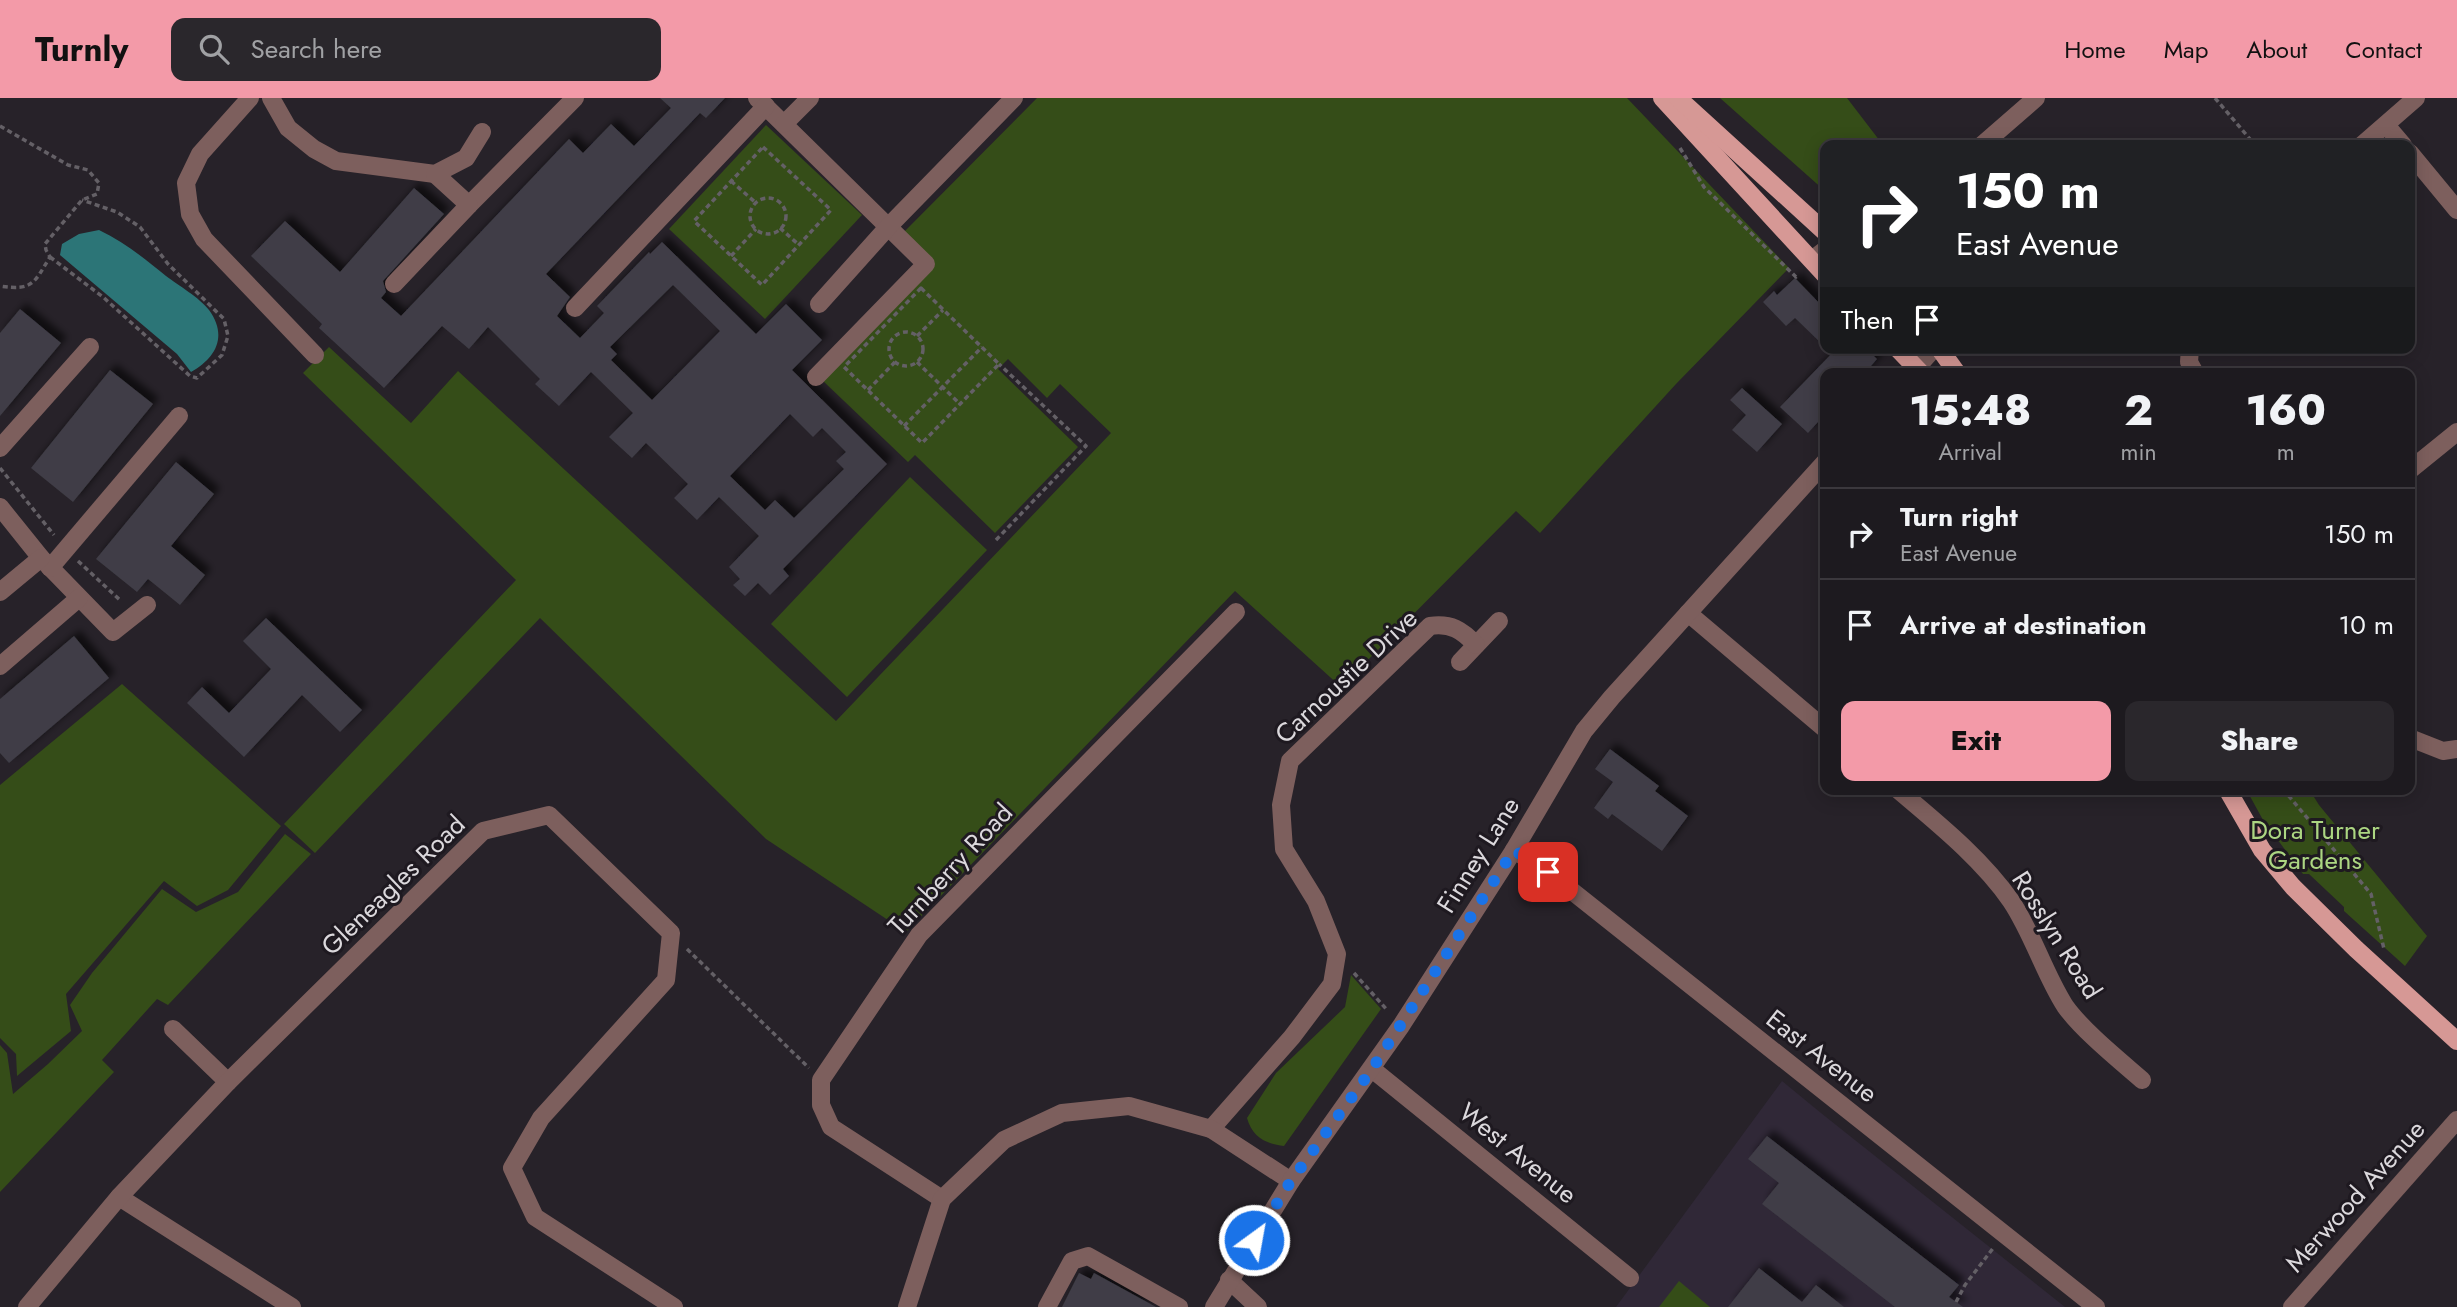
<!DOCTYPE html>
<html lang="en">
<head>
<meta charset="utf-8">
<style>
  :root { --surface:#1d1a1f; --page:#2a272c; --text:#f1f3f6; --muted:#a0a1a4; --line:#3b383d; --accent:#f39aa8 }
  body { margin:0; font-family:Jost,sans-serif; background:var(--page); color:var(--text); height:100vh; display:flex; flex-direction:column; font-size:26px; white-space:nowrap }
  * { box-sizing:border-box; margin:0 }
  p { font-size:23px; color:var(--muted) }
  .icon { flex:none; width:38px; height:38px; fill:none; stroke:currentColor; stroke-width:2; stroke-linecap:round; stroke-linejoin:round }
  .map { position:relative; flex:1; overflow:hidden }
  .details { position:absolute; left:1820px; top:270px; width:595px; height:427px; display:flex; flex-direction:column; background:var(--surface); border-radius:14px; box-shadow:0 4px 18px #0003,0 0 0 2px var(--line) }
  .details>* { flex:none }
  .banner { position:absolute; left:1820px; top:42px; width:595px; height:214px; border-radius:14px; box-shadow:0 4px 18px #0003,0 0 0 2px var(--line); background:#202124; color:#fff; overflow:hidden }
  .pin { position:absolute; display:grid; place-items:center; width:60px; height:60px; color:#fff; margin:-30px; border-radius:14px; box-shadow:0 4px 10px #0006 }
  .me { position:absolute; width:77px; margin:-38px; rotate:32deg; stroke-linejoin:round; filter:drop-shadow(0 0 5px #0008) }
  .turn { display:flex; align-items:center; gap:24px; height:147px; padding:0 21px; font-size:32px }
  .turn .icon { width:91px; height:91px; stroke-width:2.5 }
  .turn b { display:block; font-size:49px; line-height:60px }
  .then { display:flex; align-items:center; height:66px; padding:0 21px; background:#0003; gap:14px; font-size:26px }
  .eta { display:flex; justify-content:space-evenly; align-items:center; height:119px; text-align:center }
  .eta b { font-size:42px; font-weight:800; line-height:49px }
  .cta { display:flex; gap:14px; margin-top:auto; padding:14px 21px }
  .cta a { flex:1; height:80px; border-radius:14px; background:var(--accent); color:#111; font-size:28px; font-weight:800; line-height:80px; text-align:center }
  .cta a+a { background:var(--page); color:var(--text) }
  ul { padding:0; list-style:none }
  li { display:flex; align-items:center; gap:21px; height:91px; padding:0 21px; border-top:2px solid var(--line) }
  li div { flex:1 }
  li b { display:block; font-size:26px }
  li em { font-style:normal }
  header { display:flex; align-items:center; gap:42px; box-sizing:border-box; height:98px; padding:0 35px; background:var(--accent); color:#111 }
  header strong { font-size:33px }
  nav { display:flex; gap:38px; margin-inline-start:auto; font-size:24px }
  .search { width:490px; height:63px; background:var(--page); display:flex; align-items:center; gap:18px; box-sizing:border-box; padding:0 24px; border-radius:14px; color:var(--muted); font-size:26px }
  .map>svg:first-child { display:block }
  .education { fill:#302837 }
  .green { fill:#354d18 }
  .water { fill:#2c7577 }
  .building { fill:#3f3d46; fill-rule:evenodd; filter:url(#shadow) }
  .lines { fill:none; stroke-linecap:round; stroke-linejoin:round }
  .path { stroke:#646066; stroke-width:3.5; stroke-dasharray:5 3.5; stroke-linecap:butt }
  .minor { stroke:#7d5f5d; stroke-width:18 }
  .major { stroke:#d69895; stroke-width:18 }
  .route { stroke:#1a73e8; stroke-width:12; stroke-dasharray:0 21.6 }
  .labels { text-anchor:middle; stroke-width:6; stroke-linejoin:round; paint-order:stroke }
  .street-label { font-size:26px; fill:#dbd8dc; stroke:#1e1920 }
  .park-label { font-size:26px; fill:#acd682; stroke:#1e1920 }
</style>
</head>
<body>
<header>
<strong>Turnly</strong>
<div class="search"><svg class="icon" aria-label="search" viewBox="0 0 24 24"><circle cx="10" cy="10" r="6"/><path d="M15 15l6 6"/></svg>Search here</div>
<nav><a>Home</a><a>Map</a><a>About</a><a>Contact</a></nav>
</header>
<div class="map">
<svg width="2457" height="1209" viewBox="0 0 2457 1209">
  <defs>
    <filter id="shadow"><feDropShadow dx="6" dy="-6" stdDeviation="3.5" flood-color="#0009"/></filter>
  </defs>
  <rect width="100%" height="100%" fill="#272229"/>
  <polygon class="education" points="1782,983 1821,1015 2065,1209 1616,1209"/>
  <g class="green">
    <polygon points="1037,0 1627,0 1789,170 1676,286 1540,435 1516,413 1341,589 1235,493 906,834 766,741 540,520 315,755 284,726 516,482 303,275 329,249 411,325 458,273 836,623 1111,335 1060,286 1047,300 1008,261 998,271 1078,349 995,435 915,357 908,364 822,282 922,178 902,136"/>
    <polygon points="1720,0 1847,0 1883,47 1825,47 1825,93"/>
    <polygon points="766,27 862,117 765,221 669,131"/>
    <polygon points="910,379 987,452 847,599 771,526"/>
    <polygon points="122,586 281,728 228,792 197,808 164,783 66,896 71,933 17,978 16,956 0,940 0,687"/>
    <polygon points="2246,691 2309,691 2319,707 2427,838 2405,868 2344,813 2344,809 2309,776 2303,776 2263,722"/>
    <polygon points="285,736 311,756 168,907 157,901 102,962 114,974 0,1094 0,947 7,955 13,996 48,966 82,933 70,907 92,875 162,791 196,814 238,794"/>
    <path d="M1351,877L1381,911L1284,1048C1266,1046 1252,1039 1247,1020L1276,975L1345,909Z"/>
    <polygon points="1679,1183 1710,1209 1659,1209"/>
  </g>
  <path class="water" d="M99,132C124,144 144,160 166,178C178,187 200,200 209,212C228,238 216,260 191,274L177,256L60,157L62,146L79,136Z"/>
  <g class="building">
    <path d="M660,0H725L706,20L700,15L546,176L570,199L557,218L580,240L604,215L597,208L649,154L650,156L662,144L756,236L786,206L822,242L792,272L887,366L783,471L789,478L770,497L758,485L745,498L733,487L740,481L729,469L759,438L719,399L697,422L674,400L688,386L646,345L632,360L609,339L633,315L591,274L559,308L535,286L540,281L488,229L469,251L442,228L384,290L319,230L322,226L251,158L285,123L340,174L414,90L444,116L383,183L386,194L381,200L401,218L569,41L583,55L611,26L634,48L671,10ZM673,187L720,233L652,302L611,262L617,256L610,249ZM790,316L813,339L822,330L846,354L836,363L844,371L794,420L775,402L765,412L730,378Z"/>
    <polygon points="1795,180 1825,211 1825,249 1795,220 1786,228 1763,204 1774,193 1777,197"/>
    <polygon points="20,211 61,245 0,318 0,235"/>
    <polygon points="1837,250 1866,250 1877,261 1865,275 1825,275 1825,331 1818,324 1808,335 1780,309"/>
    <polygon points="110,272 153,306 73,404 31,370"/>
    <polygon points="1742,290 1782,326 1757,354 1732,332 1746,317 1730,302"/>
    <polygon points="176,364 214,396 171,448 205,477 180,507 148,481 137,494 96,461"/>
    <polygon points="266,520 362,612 340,634 302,597 244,659 187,605 202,589 229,615 271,571 243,543"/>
    <polygon points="74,538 109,580 9,665 0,655 0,601"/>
    <polygon points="1610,651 1659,688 1655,693 1688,718 1662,753 1612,716 1608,721 1594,710 1613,684 1595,671"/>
    <polygon points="1767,1038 1959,1187 1949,1199 1963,1209 1895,1209 1762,1106 1779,1085 1748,1061"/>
    <polygon points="1759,1170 1802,1204 1816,1187 1844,1209 1728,1209"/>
    <polygon points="1079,1175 1091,1181 1094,1175 1156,1209 1062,1209"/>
  </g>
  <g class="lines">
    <g class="path">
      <polyline points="2215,0 2255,47"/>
      <path d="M0,28L68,67L88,72L99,85L97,96L82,102L45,146L46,152L50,159C34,185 33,193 0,188"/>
      <polygon points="763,49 831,112 762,187 694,123"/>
      <polyline points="1680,50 1704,89 1796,179 1798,177"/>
      <polyline points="731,83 756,105"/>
      <circle cx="768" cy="118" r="18"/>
      <polyline points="780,130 799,147"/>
      <polyline points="731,158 756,131"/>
      <polyline points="50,159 103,199 190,278 197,280 222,257 228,238 224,221 168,166 140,129 117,114 82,102"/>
      <polygon points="921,190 999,266 922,345 844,269"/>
      <circle cx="906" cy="251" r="17"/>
      <polyline points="917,238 943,212"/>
      <polyline points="917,264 960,306"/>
      <polyline points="868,292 895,264"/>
      <polyline points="904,328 982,249"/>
      <polyline points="0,370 54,437"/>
      <polyline points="996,442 1086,348 999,266"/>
      <polyline points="78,463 121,503"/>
      <polyline points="2283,691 2371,796 2384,851"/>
      <polyline points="687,851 809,970"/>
      <polyline points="1354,875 1388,913"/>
      <polyline points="1956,1204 1965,1187 1994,1149"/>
    </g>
    <g class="minor">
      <polyline points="250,0 200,56 186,85 190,116 204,141 315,257"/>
      <polyline points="271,0 288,30 314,51 336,63 435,76 466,60 482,34"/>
      <polyline points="757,0 926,166 816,279"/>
      <polyline points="784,26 810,0"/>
      <polyline points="2386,27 2403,47"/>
      <polyline points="1982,47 2036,0"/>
      <polyline points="2362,47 2416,0"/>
      <polyline points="2410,55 2457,112"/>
      <polyline points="469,107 575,0"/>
      <polyline points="1812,162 1825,152"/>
      <polyline points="394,186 469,107 435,76"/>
      <polyline points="819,206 888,129 1014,0"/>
      <polyline points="575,210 766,8"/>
      <polyline points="2190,250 2189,264 2195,275"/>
      <polyline points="1912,275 1934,250"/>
      <polyline points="0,350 90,249"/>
      <polyline points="2410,372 2457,334"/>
      <polyline points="0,409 41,460 113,534 147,507"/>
      <polyline points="50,470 179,318"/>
      <polyline points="0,494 41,460"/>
      <polyline points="1688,515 1825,631"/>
      <polyline points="1460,564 1499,523"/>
      <polyline points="0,568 79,500"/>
      <polyline points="2410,640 2443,653 2457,651"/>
      <path d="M1897,691C1937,725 1981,760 2011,803C2033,836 2044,875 2065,908C2082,932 2119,962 2142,982"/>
      <polyline points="1514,752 1548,774 2096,1209"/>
      <polyline points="173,931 228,984"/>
      <polyline points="1372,971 1630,1180"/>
      <path d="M1211,1031L1292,939L1332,886L1337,856L1316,803L1284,751L1281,707L1290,663L1430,528C1451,525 1462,532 1476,547"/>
      <polyline points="119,1099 292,1209"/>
      <polyline points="942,1101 831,1029 821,1007 821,982 919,837 1236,514"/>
      <polyline points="1229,1182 1258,1209"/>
      <polyline points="27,1209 119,1099 228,984 483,733 549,717 671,835 666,882 541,1020 512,1070 535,1119 674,1209"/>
      <polyline points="907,1209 942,1101 1004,1042 1062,1015 1129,1008 1211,1031 1291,1083"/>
      <polyline points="1047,1209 1072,1163 1088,1158 1179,1209"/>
      <polyline points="1214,1209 1291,1083 1401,928 1514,752 1584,633 1612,599 1825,364"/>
      <polyline points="2292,1209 2457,1022"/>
    </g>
    <g class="major">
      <polyline points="1662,0 1825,177"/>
      <polyline points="1678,0 1825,134"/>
      <polyline points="1897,250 1921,275"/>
      <polyline points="1939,250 1957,275"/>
      <polyline points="2227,691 2262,752 2293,789 2356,851 2457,943"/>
    </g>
  </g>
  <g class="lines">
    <polyline class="route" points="1254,1142 1291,1083 1372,971 1514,752 1548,774"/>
  </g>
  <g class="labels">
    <g class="street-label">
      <text transform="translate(1346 578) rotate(-43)" y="9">Carnoustie Drive</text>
      <text transform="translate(1478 757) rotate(-58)" y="9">Finney Lane</text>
      <text transform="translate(950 771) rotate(-47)" y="9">Turnberry Road</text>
      <text transform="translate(393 787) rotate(-44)" y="9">Gleneagles Road</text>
      <text transform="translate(2057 837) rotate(58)" y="9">Rosslyn Road</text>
      <text transform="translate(1822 958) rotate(38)" y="9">East Avenue</text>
      <text transform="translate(1518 1055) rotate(39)" y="9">West Avenue</text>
      <text transform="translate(2355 1098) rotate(-48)" y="9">Merwood Avenue</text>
    </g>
    <g class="park-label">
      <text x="2315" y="741">Dora Turner<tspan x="2315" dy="30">Gardens</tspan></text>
    </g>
  </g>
</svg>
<div class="pin" style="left:1548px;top:774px;background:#d93025"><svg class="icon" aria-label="arrive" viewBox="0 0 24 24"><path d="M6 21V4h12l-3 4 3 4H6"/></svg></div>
<svg class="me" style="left:1254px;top:1142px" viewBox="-20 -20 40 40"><circle r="17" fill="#1a73e8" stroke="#fff" stroke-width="3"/><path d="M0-11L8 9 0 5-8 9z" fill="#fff"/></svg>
<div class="banner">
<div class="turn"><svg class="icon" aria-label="right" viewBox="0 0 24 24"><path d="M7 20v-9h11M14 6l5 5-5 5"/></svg><div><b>150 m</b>East Avenue</div></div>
<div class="then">Then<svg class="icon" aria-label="arrive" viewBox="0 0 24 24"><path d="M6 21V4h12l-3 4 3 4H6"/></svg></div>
</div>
<section class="details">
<div class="eta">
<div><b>15:48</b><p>Arrival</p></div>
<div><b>2</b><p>min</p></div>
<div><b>160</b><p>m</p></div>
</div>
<ul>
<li><svg class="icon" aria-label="right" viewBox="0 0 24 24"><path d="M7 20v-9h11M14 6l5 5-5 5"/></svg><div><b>Turn right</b><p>East Avenue</p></div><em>150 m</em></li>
<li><svg class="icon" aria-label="arrive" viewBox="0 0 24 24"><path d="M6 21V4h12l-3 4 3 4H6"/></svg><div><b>Arrive at destination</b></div><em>10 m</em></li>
</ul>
<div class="cta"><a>Exit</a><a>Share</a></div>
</section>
</div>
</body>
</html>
